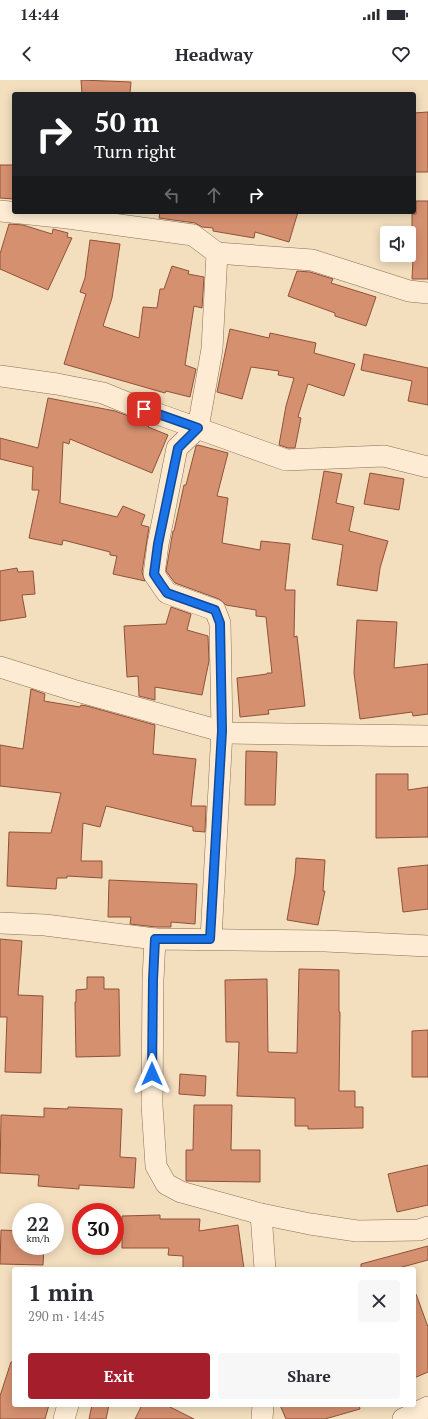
<!DOCTYPE html>
<html lang="en">
<head>
<meta charset="utf-8">
<style>
  :root { --surface:#fff; --page:#f7f7f7; --text:#2b2b33; --muted:#7c7c81; --accent:#a41e2c }
  body { margin:0; font-family:"PT Serif",serif; background:var(--page); color:var(--text); height:100vh; display:flex; flex-direction:column; font-size:15px; white-space:nowrap }
  * { box-sizing:border-box; margin:0 }
  p { font-size:13px; color:var(--muted) }
  .icon { flex:none; width:22px; height:22px; fill:none; stroke:currentColor; stroke-width:2; stroke-linecap:round; stroke-linejoin:round }
  .map { position:relative; flex:1; overflow:hidden }
  .side { position:absolute; left:12px; top:1187px; width:404px; height:140px; display:flex; flex-direction:column; background:var(--surface); border-radius:4px; box-shadow:0 2px 10px #0003 }
  .side>* { flex:none }
  .top-card { position:absolute; left:12px; top:12px; width:404px; height:122px; border-radius:4px; box-shadow:0 2px 10px #0003; background:#202124; color:#fff; overflow:hidden }
  .fabs { position:absolute; left:380px; top:146px; display:grid; gap:8px }
  .fabs a { display:grid; place-items:center; width:36px; height:36px; border-radius:4px; background:var(--surface); box-shadow:0 2px 10px #0003; font-size:20px }
  .speed { position:absolute; left:12px; top:1123px; display:flex; gap:8px; font-size:20px; font-weight:700; text-align:center }
  .speed>* { display:grid; place-content:center; width:52px; height:52px; border-radius:50%; background:var(--surface); box-shadow:0 2px 10px #0003; line-height:1 }
  .speed small { font-size:10px; font-weight:400 }
  .speed .limit { border:6px solid #d22; background:#fff; color:#111 }
  .pin { position:absolute; display:grid; place-items:center; width:34px; height:34px; color:#fff; margin:-17px; border-radius:8px; box-shadow:0 2px 6px #0006 }
  .me { position:absolute; width:44px; margin:-22px; rotate:0deg; stroke-linejoin:round; filter:drop-shadow(0 0 3px #0008) }
  .turn { display:flex; align-items:center; gap:14px; height:84px; padding:0 16px; font-size:18px }
  .turn .icon { width:52px; height:52px; stroke-width:2.5 }
  .turn b { display:block; font-size:28px; line-height:34px }
  .lanes { display:flex; align-items:center; height:38px; padding:0 16px; background:#0003; justify-content:center; gap:20px; direction:ltr }
  .lanes .off { opacity:.35 }
  .round { display:grid; place-items:center; flex:none; width:42px; height:42px; border-radius:4px; background:var(--page) }
  .summary { display:flex; align-items:center; justify-content:space-between; height:68px; padding:0 16px }
  h1 { font-size:24px; font-weight:700; line-height:30px }
  .cta { display:flex; gap:8px; margin-top:auto; padding:8px 16px }
  .cta a { flex:1; height:46px; border-radius:4px; background:var(--accent); color:#fff; font-size:16px; font-weight:700; line-height:46px; text-align:center }
  .cta a+a { background:var(--page); color:var(--text) }
  .status { display:flex; justify-content:space-between; align-items:center; height:28px; padding:0 20px; background:var(--surface); direction:ltr }
  .status svg { height:11px; fill:currentColor }
  header { display:flex; justify-content:space-between; align-items:center; height:52px; padding:0 16px; background:var(--surface); font-size:18px; font-weight:700 }
  .map>svg:first-child { display:block }
  .building { fill:#d59070; stroke:#8f5238 }
  .lines { fill:none; stroke-linecap:round; stroke-linejoin:round }
  .street-casing { stroke:#8e6d55; stroke-width:22 }
  .street { stroke:#fdecd3; stroke-width:21 }
  .route-casing { stroke:#114b97; stroke-width:10 }
  .route { stroke:#1a73e8; stroke-width:7 }
</style>
</head>
<body>
<div class="status"><b>14:44</b><svg viewBox="0 0 49 12"><path d="M0 12V9h3v3zM5 12V6h3v6zM10 12V3h3v9zM15 12V0h3v12zM26 1h20v11H26zM47 4h2v5h-2z"/></svg></div>
<header><svg class="icon" aria-label="back" viewBox="0 0 24 24"><path d="M15 5l-7 7 7 7"/></svg>Headway<svg class="icon" aria-label="heart" viewBox="0 0 24 24"><path d="M12 20l-8-8c-3-5 5-10 8-4 3-6 11-1 8 4z"/></svg></header>
<div class="map">
<svg width="428" height="1339" viewBox="0 0 428 1339">
  <rect width="100%" height="100%" fill="#f3debe"/>
  <g class="building">
    <polygon points="81,0 131,2 130,14 82,14"/>
    <polygon points="428,32 428,92 414,92 414,33"/>
    <polygon points="0,85 14,85 14,119 0,118"/>
    <polygon points="416,121 428,121 428,199 412,199 414,159 412,159 412,134 416,134"/>
    <polygon points="160,132 298,132 289,162 255,152 254,158 213,151 213,148 202,147 195,143 159,138"/>
    <polygon points="9,144 23,145 52,154 53,149 68,153 67,157 72,158 48,210 0,189 0,174"/>
    <polygon points="90,160 120,164 112,218 103,246 139,258 143,227 157,228 160,209 164,209 172,186 189,191 188,194 204,197 202,228 194,226 185,285 196,289 190,317 166,311 165,313 64,284 86,214 80,212 85,198"/>
    <polygon points="297,191 310,192 333,199 331,203 376,217 366,246 335,236 335,233 288,216"/>
    <polygon points="230,249 269,258 270,253 316,263 314,273 355,284 344,316 308,304 298,337 301,338 295,368 288,368 279,365 286,326 294,298 278,295 279,291 251,287 242,319 217,312"/>
    <polygon points="364,274 428,288 428,325 408,321 412,301 361,290"/>
    <polygon points="48,318 115,331 150,344 148,347 168,355 152,393 70,359 69,364 63,362 60,423 117,437 123,426 145,435 141,445 149,447 142,492 145,501 113,494 117,476 110,475 110,472 63,460 62,465 29,458 39,410 32,410 33,387 0,379 0,358 38,368"/>
    <polygon points="198,365 228,373 217,416 228,418 222,463 260,470 261,461 290,464 285,510 295,510 294,557 297,556 305,626 268,630 269,634 240,637 237,598 267,594 267,593 272,593 266,537 256,536 256,530 226,525 219,519 175,503 166,491 173,451 174,451 184,405 186,405 196,366"/>
    <polygon points="324,391 342,394 336,423 354,427 349,451 388,461 380,488 377,511 337,505 343,465 312,459"/>
    <polygon points="370,393 404,399 399,430 364,424"/>
    <polygon points="17,488 18,492 33,491 35,514 22,515 26,537 0,541 0,491"/>
    <polygon points="171,527 191,534 187,550 208,556 209,581 202,615 155,607 155,620 139,616 138,596 127,597 124,546 166,544"/>
    <polygon points="357,540 397,542 394,588 428,584 428,634 413,636 412,632 360,639 354,593"/>
    <polygon points="31,609 45,614 44,621 80,627 81,625 87,626 155,645 153,674 196,679 191,726 206,726 205,752 193,751 193,747 106,726 100,747 83,743 81,781 102,781 102,798 67,796 67,798 57,798 56,809 7,806 9,752 51,753 61,713 0,706 0,665 23,669"/>
    <polygon points="246,671 277,672 275,725 245,725"/>
    <polygon points="376,694 408,694 408,710 428,707 428,757 376,758"/>
    <polygon points="296,778 325,780 323,811 325,811 318,845 287,840 295,794"/>
    <polygon points="428,785 428,829 403,832 398,788"/>
    <polygon points="109,800 197,804 195,844 171,842 171,847 156,847 130,844 131,837 108,837"/>
    <polygon points="0,859 22,861 18,915 43,916 41,993 5,992 7,937 0,937"/>
    <polygon points="299,889 339,890 339,932 340,932 339,1011 355,1011 355,1027 363,1027 363,1048 308,1049 308,1046 295,1046 295,1018 237,1016 239,962 226,962 225,900 267,899 268,972 297,973"/>
    <polygon points="87,897 104,897 104,909 119,909 120,976 76,977 75,922 76,922 76,910 87,909"/>
    <polygon points="428,950 428,997 412,997 412,951"/>
    <polygon points="180,994 206,996 205,1016 179,1014"/>
    <polygon points="194,1025 232,1025 231,1070 260,1070 260,1102 186,1101 186,1070 193,1070"/>
    <polygon points="68,1027 122,1029 120,1077 136,1078 134,1108 79,1105 79,1109 38,1106 39,1095 0,1093 1,1035 44,1037 44,1028 68,1029"/>
    <polygon points="428,1085 428,1125 397,1132 388,1094"/>
    <polygon points="160,1135 160,1139 200,1139 199,1151 238,1145 244,1189 183,1189 183,1176 168,1175 169,1168 122,1168 122,1136"/>
    <polygon points="1,1150 21,1151 21,1166 44,1166 43,1185 0,1184"/>
    <polygon points="428,1166 428,1180 395,1189 361,1189 361,1184"/>
    <polygon points="414,1214 416,1214 428,1247 428,1292 414,1298"/>
    <polygon points="11,1282 14,1282 14,1325 49,1325 45,1339 0,1339 0,1316"/>
    <polygon points="92,1325 109,1325 106,1339 89,1339"/>
    <polygon points="142,1325 166,1325 194,1339 135,1339"/>
    <polygon points="280,1325 359,1325 360,1329 325,1339 286,1339"/>
  </g>
  <g class="lines">
    <g class="street-casing">
      <g id="street">
        <polyline points="0,131 68,138 193,155 217,173 212,269 198,348 177,368 158,464 154,494 160,503 167,513 215,530 220,543 222,651 211,859"/>
        <polyline points="217,173 312,180 409,211 428,213"/>
        <polyline points="0,296 57,304 103,313 130,324 286,380 384,376 428,387"/>
        <polyline points="0,587 73,610 228,653 428,656"/>
        <polyline points="0,843 45,845 155,859"/>
        <polyline points="428,866 325,861 155,859 153,900 152,1025 156,1086 166,1104 181,1112 261,1134 310,1144 357,1151 419,1150 428,1147"/>
        <polyline points="261,1134 265,1189"/>
        <polyline points="64,1339 68,1325"/>
        <polyline points="262,1339 263,1325"/>
        <polyline points="403,1339 428,1327"/>
      </g>
    </g>
    <use href="#street" class="street"/>
  </g>
  <g class="lines">
    <g class="route-casing">
      <polyline id="route" points="144,329 198,348 178,368 158,464 154,494 160,503 167,513 215,530 220,543 222,651 210,859 155,859 153,900 152,994"/>
    </g>
    <use href="#route" class="route"/>
  </g>
</svg>
<div class="fabs">
<a><svg class="icon" aria-label="sound" viewBox="0 0 24 24"><path d="M4 9h4l5-4v14l-5-4H4zM17 9q2 3 0 6"/></svg></a>
</div>
<div class="speed"><div>22<small>km/h</small></div><div class="limit">30</div></div>
<div class="pin" style="left:144px;top:329px;background:#d93025"><svg class="icon" aria-label="arrive" viewBox="0 0 24 24"><path d="M6 21V4h12l-3 4 3 4H6"/></svg></div>
<svg class="me" style="left:152px;top:994px" viewBox="-20 -20 40 40"><path d="M0-17L14 15 0 8-14 15z" fill="#1a73e8" stroke="#fff" stroke-width="4"/></svg>
<div class="top-card">
<div class="turn"><svg class="icon" aria-label="right" viewBox="0 0 24 24"><path d="M7 20v-9h11M14 6l5 5-5 5"/></svg><div><b>50 m</b>Turn right</div></div>
<div class="lanes"><svg class="icon off" aria-label="left" viewBox="0 0 24 24"><path d="M17 20v-9H6M10 6l-5 5 5 5"/></svg><svg class="icon off" aria-label="ahead" viewBox="0 0 24 24"><path d="M12 20V5M6 11l6-6 6 6"/></svg><svg class="icon" aria-label="right" viewBox="0 0 24 24"><path d="M7 20v-9h11M14 6l5 5-5 5"/></svg></div>
</div>
<section class="side">
<div class="summary"><div><h1>1 min</h1><p>290 m · 14:45</p></div><a class="round"><svg class="icon" aria-label="close" viewBox="0 0 24 24"><path d="M6 6l12 12M18 6L6 18"/></svg></a></div>
<div class="cta"><a>Exit</a><a>Share</a></div>
</section>
</div>
</body>
</html>
